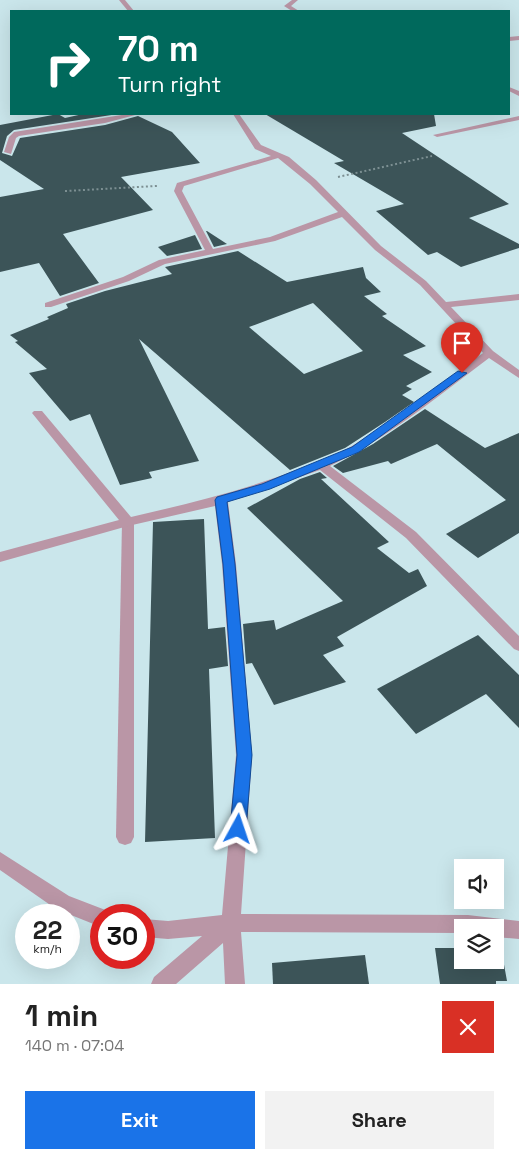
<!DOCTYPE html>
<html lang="en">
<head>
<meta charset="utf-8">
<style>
  :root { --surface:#fff; --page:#f2f2f2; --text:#222; --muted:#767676; --accent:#1a73e8 }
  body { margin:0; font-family:"Space Grotesk",sans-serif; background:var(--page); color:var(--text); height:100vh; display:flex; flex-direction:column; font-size:19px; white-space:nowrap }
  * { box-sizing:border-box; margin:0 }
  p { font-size:16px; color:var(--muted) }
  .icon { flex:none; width:28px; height:28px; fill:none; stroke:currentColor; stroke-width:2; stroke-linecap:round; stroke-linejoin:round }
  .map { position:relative; height:984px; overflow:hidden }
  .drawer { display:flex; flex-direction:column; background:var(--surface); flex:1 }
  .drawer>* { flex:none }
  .hud { position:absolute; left:10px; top:10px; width:500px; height:105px; border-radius:0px; box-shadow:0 5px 20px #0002; background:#00695c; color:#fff; overflow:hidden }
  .fabs { position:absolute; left:454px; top:859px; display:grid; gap:10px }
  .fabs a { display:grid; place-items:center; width:50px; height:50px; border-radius:0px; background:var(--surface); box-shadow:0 5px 20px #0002; font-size:25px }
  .speed { position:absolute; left:15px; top:904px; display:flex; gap:10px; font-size:25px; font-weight:700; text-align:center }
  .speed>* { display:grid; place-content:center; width:65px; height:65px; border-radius:50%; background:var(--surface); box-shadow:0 5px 20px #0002; line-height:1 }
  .speed small { font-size:12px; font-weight:400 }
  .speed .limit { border:8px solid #d22; background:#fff; color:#111 }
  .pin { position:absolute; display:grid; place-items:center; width:42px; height:42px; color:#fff; margin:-51px -21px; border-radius:50% 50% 50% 0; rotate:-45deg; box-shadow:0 0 5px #0007 }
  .pin .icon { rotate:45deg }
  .me { position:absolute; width:55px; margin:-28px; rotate:5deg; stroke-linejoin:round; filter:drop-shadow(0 0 4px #0008) }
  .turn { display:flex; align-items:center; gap:18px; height:105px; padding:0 25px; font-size:22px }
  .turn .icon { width:65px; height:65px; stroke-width:2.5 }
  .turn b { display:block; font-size:35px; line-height:42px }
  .round { display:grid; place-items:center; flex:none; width:52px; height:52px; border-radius:0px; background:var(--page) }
  .headline { display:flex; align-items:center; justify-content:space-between; height:85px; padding:0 25px }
  h1 { font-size:30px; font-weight:700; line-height:38px }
  .cta { display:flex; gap:10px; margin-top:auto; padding:10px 25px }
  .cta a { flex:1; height:58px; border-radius:0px; background:var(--accent); color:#fff; font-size:20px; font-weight:700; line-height:58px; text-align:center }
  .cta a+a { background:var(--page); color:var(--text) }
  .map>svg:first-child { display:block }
  .building { fill:#3c5458; fill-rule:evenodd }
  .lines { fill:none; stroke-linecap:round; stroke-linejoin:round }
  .path { stroke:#7c8f92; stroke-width:2; stroke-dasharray:2 2.5; stroke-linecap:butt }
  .service { fill:#ba96a6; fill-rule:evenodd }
  .minor { fill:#ba96a6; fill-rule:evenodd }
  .route { fill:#1a73e8; stroke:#114b97 }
</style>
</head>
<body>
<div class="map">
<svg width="519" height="984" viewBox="0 0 519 984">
  <rect width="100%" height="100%" fill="#cae6eb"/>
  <g class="building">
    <polygon points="58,114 65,118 83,114 118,114 14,130 7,136 2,153 12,156 20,138 105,125 138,116 172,132 200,163 121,177 153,210 63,234 99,283 60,296 39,263 0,272 0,197 44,189 0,160 0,125"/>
    <polygon points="265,114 434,114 436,126 402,133 509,204 469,218 519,244 519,248 461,267 437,252 428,255 376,211 404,204 334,163 344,161"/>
    <polygon points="206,231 207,231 227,244 214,247"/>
    <polygon points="195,235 202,249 167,256 158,247"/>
    <path d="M238,251L287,282L363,267L366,278L381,292L364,296L387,314L382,316L426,346L403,355L432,372L406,386L412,389L402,395L414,402L385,422L345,448L290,470L139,339L199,461L149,472L152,478L120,485L90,414L70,421L29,373L47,369L15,342L18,341L10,335L49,319L47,317L68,308L66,304L105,291L172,274L165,267ZM313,303L363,351L304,374L249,327Z"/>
    <polygon points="425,409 485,448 519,433 519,533 478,558 446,534 506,500 437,444 391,464 388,461 343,473 333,466 373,444"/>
    <polygon points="320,472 327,478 321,479 389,542 377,548 409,573 418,569 427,586 337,637 344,646 323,655 346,682 274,705 252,663 246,664 243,624 274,620 276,630 343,601 247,508 300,479"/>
    <polygon points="204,519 208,629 225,627 228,666 209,669 215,838 145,842 153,522"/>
    <polygon points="478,635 519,675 519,728 486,694 416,734 377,689"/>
    <polygon points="435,948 462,948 462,960 495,960 495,948 501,948 507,981 496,981 496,984 440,984"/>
    <polygon points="365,955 369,984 273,984 272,963"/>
  </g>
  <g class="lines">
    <g class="path">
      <polyline points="338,177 432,156"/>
      <polyline points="65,191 157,186"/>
    </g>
    <g class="service">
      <polygon points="509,87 519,91 519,96 509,91"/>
      <polygon points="519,116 519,120 437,137 433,135"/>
      <polygon points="128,518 134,522 134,837 131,843 125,845 119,843 116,837 122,522"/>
    </g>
    <g class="minor">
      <polygon points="119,0 125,0 134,11 128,11"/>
      <polygon points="292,0 298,0 291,6 299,11 292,11 284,6"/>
      <polygon points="519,36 519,40 509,41 509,37"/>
      <polygon points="128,114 139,114 105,123 19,136 16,138 11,154 4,152 9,137 14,132"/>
      <path d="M233,114H239L261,145L289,157L316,180L381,246L426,281L446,302L519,294V300L451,307L493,351L519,370V378L489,358C438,396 388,438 330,466L416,532L519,636V651L514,649L406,538L320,470L228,502L236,564L252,755L241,914L468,915L519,921V939L495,937V928H462V933L241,932L245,984H225L223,943L176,984H151L154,977L202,936L168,939L144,937V919L168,921L222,915L236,755L222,564L215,506L128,526L0,562V552L119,520L32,413L34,411H42L131,517C187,504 242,491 296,470C315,463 335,456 352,446C398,418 440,384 483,353L420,285L375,250L342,217L275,241L165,264L129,281L51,307H45V303L123,277L159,260L205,250L174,191L177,183L271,156L255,149ZM278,158L310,184L338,212L270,237L213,249L182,191L184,186Z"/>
      <polygon points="0,852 69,896 108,911 109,915 101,915 101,927 56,909 0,870"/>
    </g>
  </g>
  <polygon class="route" points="458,371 467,373 359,452 270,489 227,502 235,564 252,755 246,829 244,835 238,837 233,835 230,829 237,755 223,564 215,500 217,497 262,484 352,447"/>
</svg>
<div class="fabs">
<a><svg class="icon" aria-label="sound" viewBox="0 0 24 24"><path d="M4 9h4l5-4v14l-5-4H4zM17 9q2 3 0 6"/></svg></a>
<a><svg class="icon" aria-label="layers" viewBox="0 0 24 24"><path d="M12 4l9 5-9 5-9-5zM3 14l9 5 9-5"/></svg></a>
</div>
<div class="speed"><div>22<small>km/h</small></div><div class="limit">30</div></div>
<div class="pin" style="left:462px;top:373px;background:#d93025"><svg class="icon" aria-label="arrive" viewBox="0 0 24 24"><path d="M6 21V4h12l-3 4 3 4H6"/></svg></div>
<svg class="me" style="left:238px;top:829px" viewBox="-20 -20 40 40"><path d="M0-17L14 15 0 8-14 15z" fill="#1a73e8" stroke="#fff" stroke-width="4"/></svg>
<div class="hud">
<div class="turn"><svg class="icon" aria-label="right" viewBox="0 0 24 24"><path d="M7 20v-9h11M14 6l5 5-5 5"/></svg><div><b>70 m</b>Turn right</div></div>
</div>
</div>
<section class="drawer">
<div class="headline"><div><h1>1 min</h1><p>140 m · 07:04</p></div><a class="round" style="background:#d93025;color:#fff"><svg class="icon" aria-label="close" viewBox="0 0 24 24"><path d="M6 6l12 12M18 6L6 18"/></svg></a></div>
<div class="cta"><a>Exit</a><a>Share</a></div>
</section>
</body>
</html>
